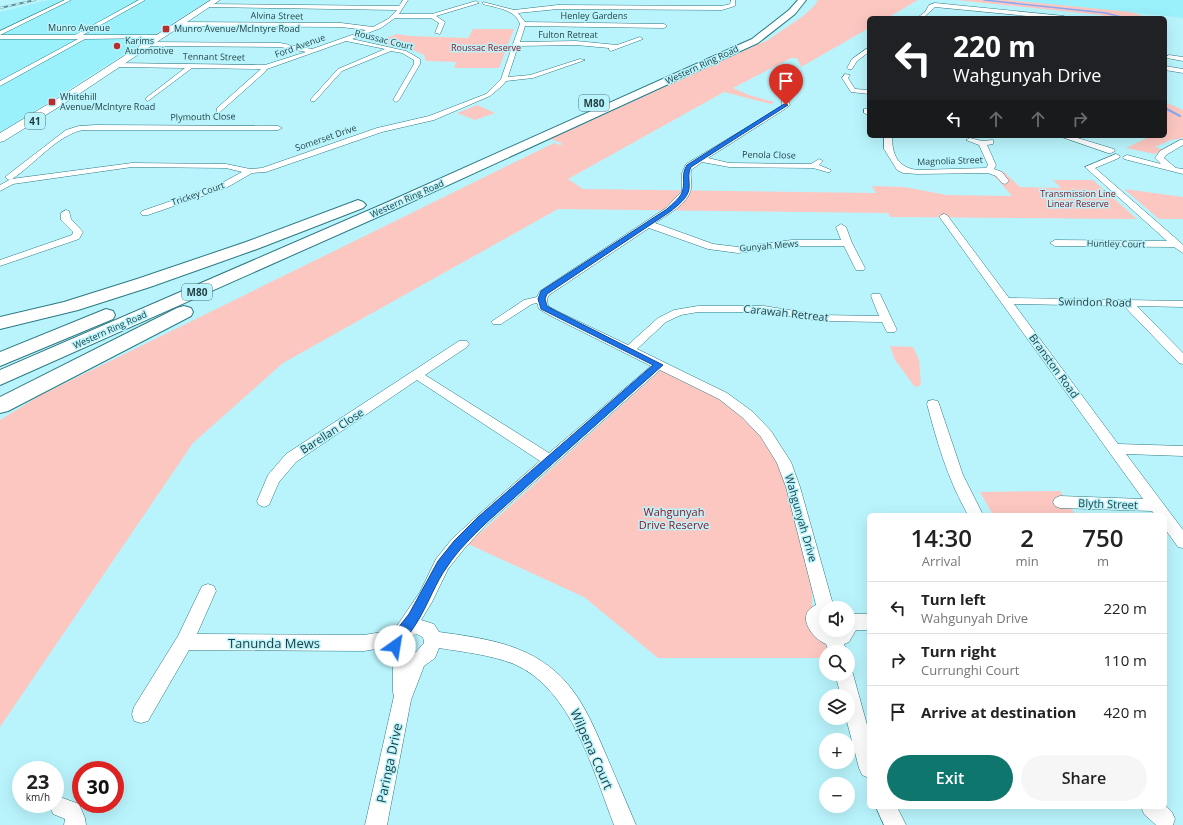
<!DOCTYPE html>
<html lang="en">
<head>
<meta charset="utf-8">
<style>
  :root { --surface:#fff; --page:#f6f6f6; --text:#222; --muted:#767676; --line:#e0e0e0; --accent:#0f766e }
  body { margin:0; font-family:"Open Sans",sans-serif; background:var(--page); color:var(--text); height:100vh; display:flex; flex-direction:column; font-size:15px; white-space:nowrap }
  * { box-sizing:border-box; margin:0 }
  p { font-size:13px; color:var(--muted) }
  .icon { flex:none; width:22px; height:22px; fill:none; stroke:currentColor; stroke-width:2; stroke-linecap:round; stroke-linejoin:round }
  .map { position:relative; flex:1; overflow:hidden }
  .drawer { position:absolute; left:867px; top:513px; width:300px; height:296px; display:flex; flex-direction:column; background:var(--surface); border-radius:6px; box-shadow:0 4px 16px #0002 }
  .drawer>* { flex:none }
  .hud { position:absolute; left:867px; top:16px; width:300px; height:122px; border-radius:6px; box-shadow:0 4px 16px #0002; background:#202124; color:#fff; overflow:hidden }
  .buttons { position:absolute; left:819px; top:601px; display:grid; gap:8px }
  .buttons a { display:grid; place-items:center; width:36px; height:36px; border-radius:50%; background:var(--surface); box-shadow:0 4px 16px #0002; font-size:20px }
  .speed { position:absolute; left:12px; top:761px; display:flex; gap:8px; font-size:20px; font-weight:700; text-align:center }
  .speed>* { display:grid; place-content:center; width:52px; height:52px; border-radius:50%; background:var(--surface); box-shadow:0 4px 16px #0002; line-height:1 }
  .speed small { font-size:10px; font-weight:400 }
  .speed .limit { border:6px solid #d22; background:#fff; color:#111 }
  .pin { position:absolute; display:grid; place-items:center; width:34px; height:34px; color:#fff; margin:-41px -17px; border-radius:50% 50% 50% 0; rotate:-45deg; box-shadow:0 0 4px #0007 }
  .pin .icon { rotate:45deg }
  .me { position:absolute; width:44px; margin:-22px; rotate:32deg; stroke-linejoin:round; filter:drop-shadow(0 0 3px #0008) }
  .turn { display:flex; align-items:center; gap:14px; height:84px; padding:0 20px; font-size:18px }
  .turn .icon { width:52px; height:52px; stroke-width:2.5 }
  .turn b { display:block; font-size:28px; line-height:34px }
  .lanes { display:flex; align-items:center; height:38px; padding:0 20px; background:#0003; justify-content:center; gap:20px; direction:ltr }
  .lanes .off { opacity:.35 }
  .eta { display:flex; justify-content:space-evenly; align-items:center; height:68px; text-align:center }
  .eta b { font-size:24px; font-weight:600; line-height:28px }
  .button { display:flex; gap:8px; margin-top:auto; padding:8px 20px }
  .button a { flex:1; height:46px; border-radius:24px; background:var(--accent); color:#fff; font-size:16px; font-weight:600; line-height:46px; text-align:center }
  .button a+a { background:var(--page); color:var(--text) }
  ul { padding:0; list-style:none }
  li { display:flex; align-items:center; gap:12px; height:52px; padding:0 20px; border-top:1px solid var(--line) }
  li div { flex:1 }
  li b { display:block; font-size:15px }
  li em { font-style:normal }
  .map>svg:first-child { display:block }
  .built { fill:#9af1fb }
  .green { fill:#fdc7c1 }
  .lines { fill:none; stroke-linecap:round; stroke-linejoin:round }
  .stream-far1 { stroke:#8ba9f1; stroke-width:1.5 }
  .stream { stroke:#8ba9f1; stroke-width:2 }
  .street-casing { stroke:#2c7982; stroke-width:1 }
  .primary-casing { stroke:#2c7982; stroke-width:1 }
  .highway-casing { stroke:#2c7982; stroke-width:2 }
  .street { fill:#fff; fill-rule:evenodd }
  .primary { fill:#fff; fill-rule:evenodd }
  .highway { fill:#fff; fill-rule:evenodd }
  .rail-casing { stroke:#618c92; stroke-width:2 }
  .rail { stroke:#b9f4fc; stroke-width:1.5; stroke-dasharray:4; stroke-linecap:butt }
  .route { fill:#1a73e8; stroke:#114b97 }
  .poi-dot { fill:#bb2c2c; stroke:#b9f4fc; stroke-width:1.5 }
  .labels { text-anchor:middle; stroke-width:3; stroke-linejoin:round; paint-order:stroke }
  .far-street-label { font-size:9px; fill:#1f3e42; stroke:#b9f4fc }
  .far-poi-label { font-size:9px; fill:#1f3e42; stroke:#b9f4fc; text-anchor:start }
  .far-park-label { font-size:9px; fill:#950c16; stroke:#b9f4fc }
  .shield { fill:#b9f4fc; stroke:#4d757a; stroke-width:1 }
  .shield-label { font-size:10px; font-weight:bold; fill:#1f3e42 }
  .street-label { font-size:11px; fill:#1f3e42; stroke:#b9f4fc }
  .park-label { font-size:11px; fill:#950c16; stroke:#b9f4fc }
  .near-street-label { font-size:13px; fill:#1f3e42; stroke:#b9f4fc }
</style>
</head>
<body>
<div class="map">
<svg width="1183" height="825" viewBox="0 0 1183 825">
  <rect width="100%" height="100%" fill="#b9f4fc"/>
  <g class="built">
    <polygon points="49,0 209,0 0,133 0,12"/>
    <polygon points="1008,0 1183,0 1183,18 1167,16"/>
  </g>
  <g class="green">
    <polygon points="818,0 918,0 887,18 869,18 869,28 801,67 797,58 791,58 733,88 749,95 774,102 771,104 724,92 568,179 583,189 876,193 872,186 904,187 947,195 1012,196 998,180 988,171 1003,171 1020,187 1061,188 1053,180 1093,180 1137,219 890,217 888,213 558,209 283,363 193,443 0,727 0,420 41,395 554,143 560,145 563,144 551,139 768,40 803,16 814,6"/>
    <polygon points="956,0 1008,0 1131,12 1149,18 1111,18 1101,15"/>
    <polygon points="473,29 514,29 499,68 454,68 456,62 426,61 424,55 415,51 374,42 397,34 410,36 468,38"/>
    <polygon points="1165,102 1183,110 1183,138 1171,140 1155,147 1163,150 1155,154 1126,148 1145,139 1147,136 1165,136"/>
    <polygon points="477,105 495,113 475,120 457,113"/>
    <polygon points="1124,189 1183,197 1183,219 1159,219"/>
    <polygon points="890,346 913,347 919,360 921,385 915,387 895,360"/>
    <polygon points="662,369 724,401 765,438 780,464 788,491 812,584 812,631 825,644 828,652 826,652 826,658 658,658 584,597 468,544"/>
    <polygon points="1060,491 1075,514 993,515 980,492"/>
  </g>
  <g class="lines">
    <polyline class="stream-far1" points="984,0 1106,13 1125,18"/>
    <polyline class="stream" points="1165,108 1180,116"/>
    <g class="street-casing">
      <g id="street">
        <polygon points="65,0 71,0 0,35 0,31"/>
        <polygon points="139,0 145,0 83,35 158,35 161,37 160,38 85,39 0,86 0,81 78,39 0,39 0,35 75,35"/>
        <polygon points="403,0 408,0 399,14 432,14 476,1 479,3 436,16 445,22 440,34 435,33 439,23 431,18 395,18 381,28 352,39 406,51 420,59 420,64 399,100 396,102 393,100 414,64 414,60 402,53 391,51 342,71 315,101 311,101 311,99 338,69 385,49 346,41 267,69 265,72 220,112 217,112 217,108 261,69 192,68 148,101 146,100 146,98 185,68 116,67 113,65 116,63 265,65 306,52 280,47 149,46 146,44 149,42 280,43 312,49 366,30 341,27 179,26 176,24 179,22 341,23 373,27 388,19 397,10 204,7 203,6 206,4 399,6"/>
        <path d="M731,0H735V6L722,10L558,9L518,13L525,22L664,24L667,26L664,28L525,26L520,42L576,41L617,45L640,37L643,39L611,51L609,50V48L576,45L518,46L508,77L530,75L580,59L585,60L533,78L506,81L502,86L490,96L434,120L382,132L266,172L252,173L226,188L148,215H142L140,213L142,211L220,184L242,172L226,168L132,167L13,184L0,191V185L11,179L132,163L226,164L250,169L262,168L377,128L429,116L486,94L501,79L520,24C515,9 496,8 483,4V2L514,10L558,5L722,6L730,4Z"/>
        <polygon points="935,3 1064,16 1067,18 1048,18 935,7 923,18 917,18 925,12 929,5"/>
        <polygon points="869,47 869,52 857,61 852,69 848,69 847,68 852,59"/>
        <polygon points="1169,55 1183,57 1183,61 1167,58 1166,57"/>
        <polygon points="1165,66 1183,69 1183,73 1165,70"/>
        <polygon points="845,74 850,75 848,78 855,89 869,90 869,94 851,92 842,78"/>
        <path d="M785,97L788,99L790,105L785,109L708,158L729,163L811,164L819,159L823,161L819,165L831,170L830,172H827L813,168L729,167L702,162L691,170C690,176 692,182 691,189C688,204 667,215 655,223L713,244L738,247L792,240H841L836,227L841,224L846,227L852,243L865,268L864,270H856L844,246H792L738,253L708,249L649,228L549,295L547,299L548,306L557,311L628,345L658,318L674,310L698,306H764L820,315L879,316L871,296L872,294H880L897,330L895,332H887L882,322L820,321L764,312H698L681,315L666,322L637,349L727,393L753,412L771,431L791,462L800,487L834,608H826V616L824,618L823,622L826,625V630H848V614H869V630H856L849,642L844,644L847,652H829L826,644C811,638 795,614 816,605L786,487L777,463L761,437L743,418L719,399L660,370L487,524L464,549L448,569L432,602L421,620L434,624L439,632C468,636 499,640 525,652C573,674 588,713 607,757C617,780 626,802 636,825H614C593,771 572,689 514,664C491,655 464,652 439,648L435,658L424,666L411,700L387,825H365L394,696L393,692V662L388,654V647L364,651L189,650L148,721L141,723L134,721L132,714L134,707L178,636L202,586L208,584L214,586L216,591L197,634L364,635L394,630L420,592L436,559L452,539L477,516L540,461L417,380L296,462L279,482L269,505L264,507L259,505L257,501L268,475L286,454L459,341H467L469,344L467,347L425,375L549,453L651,366L549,315L539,309L537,303L532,304L501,324H493L491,322L524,300L537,297L540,291L666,208L682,191V173L686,164L781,107L782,105V99ZM416,634C422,636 424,637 424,643L416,652L409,653L406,650L405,643L410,637Z"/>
        <polygon points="864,109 869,109 869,115 864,113"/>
        <path d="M97,125L278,126L282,128L278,130H83C57,135 34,165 12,179L9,180L5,177L66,130L79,126Z"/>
        <path d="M884,136H892C892,155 898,168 918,170L986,168L988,165L979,145L966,140L970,138L982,141L993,140V144L987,145L996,165L994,169L1002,172L1009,181L1005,184L1002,183L996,176L988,173L918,174L903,173L897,170L884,149Z"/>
        <polygon points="1059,136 1071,136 1114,149 1115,151 1111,153 1108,153"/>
        <polygon points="1180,140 1183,140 1183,145 1166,155 1164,158 1176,168 1183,169 1183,174 1124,159 1123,157 1127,155 1161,164 1155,158 1160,151"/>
        <polygon points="1116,154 1120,156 1119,158 1095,168 1180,242 1183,245 1183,253 1174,247 1055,246 1050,243 1055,240 1167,241 1085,167"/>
        <polygon points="66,210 69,211 71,219 83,232 79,239 0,266 0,260 72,235 73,232 61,220 61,213"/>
        <polygon points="944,214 947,215 1009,298 1183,301 1183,307 1137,306 1183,353 1183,364 1179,363 1124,306 1014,304 1118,444 1183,446 1183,456 1126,454 1183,530 1183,548 1178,547 1165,529 1165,515 1155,515 1152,511 1060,508 1055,506 1053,502 1055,498 1060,496 1143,499 941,219 939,217 941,215"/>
        <path d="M933,400L938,401L939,404L963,475L983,515H968C948,480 937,442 927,404L928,401Z"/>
        <polygon points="848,667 850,668 853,674 869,732 869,778 862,775 859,768 846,718 848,718 848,696 841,696 835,674 848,674"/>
        <polygon points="60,797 79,804 85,818 86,825 64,825 65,819 53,814 50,807 51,804 55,804 55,799"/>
        <polygon points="1165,805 1172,812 1175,819 1173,825 1156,825 1144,814 1141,807 1165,807"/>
        <polygon points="876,807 897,807 906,825 884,825"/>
      </g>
    </g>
    <g class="primary-casing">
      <polygon id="primary" points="211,0 220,0 73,98 4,141 0,142 0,133 65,94"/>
    </g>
    <g class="highway-casing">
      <g id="highway">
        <polygon points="798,0 806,0 795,14 758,43 398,208 0,385 0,370 388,202 752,39 789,10"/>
        <polygon points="358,200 363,202 366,205 363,208 257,249 150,287 78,310 0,329 0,317 64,302 137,279 246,242"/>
        <polygon points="184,306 191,308 193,312 191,316 8,411 0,413 0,397 177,308"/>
        <polygon points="106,309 113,311 115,315 113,319 0,366 0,352"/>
      </g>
    </g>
    <use href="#street" class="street"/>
    <use href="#primary" class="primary"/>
    <use href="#highway" class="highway"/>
    <g class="rail-casing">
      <polyline id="rail" points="0,8 35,0"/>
    </g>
    <use href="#rail" class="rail"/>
  </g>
  <path class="route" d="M784,104L788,105L691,167C687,175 690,181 689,189C688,198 677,206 671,211L547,294L545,299L547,306L556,311L663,365L486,523C472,537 458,550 447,567C436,582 429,602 419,619C413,630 405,638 399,650L395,652L391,650L389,646L394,633L409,614L438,561L454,541L478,517L653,365L541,309L538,299L541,291L667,209C672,204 682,197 683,189C685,179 681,175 687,165Z"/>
  <g class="poi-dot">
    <rect x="162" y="25" width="8" height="8" rx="2"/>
    <circle cx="117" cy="46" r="4"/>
    <rect x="48" y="98" width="8" height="8" rx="2"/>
  </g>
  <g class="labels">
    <g class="far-street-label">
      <text transform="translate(277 16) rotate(1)" y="3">Alvina Street</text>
      <text x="594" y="19">Henley Gardens</text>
      <text x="79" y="31">Munro Avenue</text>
      <text x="568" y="38">Fulton Retreat</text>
      <text transform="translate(384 40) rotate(14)" y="3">Roussac Court</text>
      <text transform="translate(300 46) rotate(-20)" y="3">Ford Avenue</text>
      <text transform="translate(214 57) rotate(1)" y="3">Tennant Street</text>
      <text transform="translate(702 65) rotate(-25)" y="3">Western Ring Road</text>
      <text transform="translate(203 117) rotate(-1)" y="3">Plymouth Close</text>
      <text transform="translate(326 138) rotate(-19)" y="3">Somerset Drive</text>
      <text transform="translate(769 155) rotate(1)" y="3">Penola Close</text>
      <text transform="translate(950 161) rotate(-2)" y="3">Magnolia Street</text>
      <text transform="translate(198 194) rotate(-19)" y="3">Trickey Court</text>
      <text transform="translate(407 199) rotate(-24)" y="3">Western Ring Road</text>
      <text transform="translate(1116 244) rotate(1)" y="3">Huntley Court</text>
      <text transform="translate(769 246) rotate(-5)" y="3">Gunyah Mews</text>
      <text transform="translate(110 330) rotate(-24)" y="3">Western Ring Road</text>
    </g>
    <g class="far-poi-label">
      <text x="174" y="32">Munro Avenue/McIntyre Road</text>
      <text x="125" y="44">Karims<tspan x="125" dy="10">Automotive</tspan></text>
      <text x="60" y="100">Whitehill<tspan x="60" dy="10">Avenue/McIntyre Road</tspan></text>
    </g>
    <g class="far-park-label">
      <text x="486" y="51">Roussac Reserve</text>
      <text x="1078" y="197">Transmission Line<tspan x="1078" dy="10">Linear Reserve</tspan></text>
    </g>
    <g class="shield">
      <rect x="579" y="95" width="30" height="16" rx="3"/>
      <rect x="25" y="113" width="20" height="16" rx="3"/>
      <rect x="182" y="284" width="30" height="16" rx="3"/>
    </g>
    <g class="shield-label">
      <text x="594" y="107">M80</text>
      <text x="35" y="125">41</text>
      <text x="197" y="296">M80</text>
    </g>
    <g class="street-label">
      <text transform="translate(1095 302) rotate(1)" y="4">Swindon Road</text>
      <text transform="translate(786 313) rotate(6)" y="4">Carawah Retreat</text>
      <text transform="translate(1054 366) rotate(54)" y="4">Branston Road</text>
      <text transform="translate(332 431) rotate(-33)" y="4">Barellan Close</text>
      <text transform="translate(1108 504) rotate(2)" y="4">Blyth Street</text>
      <text transform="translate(801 518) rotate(74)" y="4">Wahgunyah Drive</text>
    </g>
    <g class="park-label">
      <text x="674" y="516">Wahgunyah<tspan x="674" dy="13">Drive Reserve</tspan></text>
    </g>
    <g class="near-street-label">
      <text x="274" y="648">Tanunda Mews</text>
      <text transform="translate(592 749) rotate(66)" y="5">Wilpena Court</text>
      <text transform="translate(389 763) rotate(-78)" y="5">Paringa Drive</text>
    </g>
  </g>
</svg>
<div class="buttons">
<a><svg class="icon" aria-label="sound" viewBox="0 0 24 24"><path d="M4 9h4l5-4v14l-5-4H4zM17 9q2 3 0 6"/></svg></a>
<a><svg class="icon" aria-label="search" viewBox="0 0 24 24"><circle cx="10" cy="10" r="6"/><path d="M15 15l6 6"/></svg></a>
<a><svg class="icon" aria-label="layers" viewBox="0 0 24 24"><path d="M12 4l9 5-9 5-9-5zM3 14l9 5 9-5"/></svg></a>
<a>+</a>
<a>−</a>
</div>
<div class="speed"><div>23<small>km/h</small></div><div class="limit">30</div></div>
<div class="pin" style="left:786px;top:105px;background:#d93025"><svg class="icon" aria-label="arrive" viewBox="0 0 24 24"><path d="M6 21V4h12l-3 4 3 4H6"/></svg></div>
<svg class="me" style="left:395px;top:646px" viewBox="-20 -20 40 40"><circle r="19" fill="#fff"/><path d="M0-13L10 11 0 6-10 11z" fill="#1a73e8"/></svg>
<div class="hud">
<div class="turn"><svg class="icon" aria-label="left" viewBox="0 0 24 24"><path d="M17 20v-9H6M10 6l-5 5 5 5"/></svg><div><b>220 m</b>Wahgunyah Drive</div></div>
<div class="lanes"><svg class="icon" aria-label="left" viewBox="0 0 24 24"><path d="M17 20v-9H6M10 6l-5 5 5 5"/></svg><svg class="icon off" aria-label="ahead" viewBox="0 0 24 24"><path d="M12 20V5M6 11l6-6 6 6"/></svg><svg class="icon off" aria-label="ahead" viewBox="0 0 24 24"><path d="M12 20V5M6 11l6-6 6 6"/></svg><svg class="icon off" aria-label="right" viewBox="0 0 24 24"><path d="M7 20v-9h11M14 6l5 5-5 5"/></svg></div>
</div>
<section class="drawer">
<div class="eta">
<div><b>14:30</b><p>Arrival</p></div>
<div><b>2</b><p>min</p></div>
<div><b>750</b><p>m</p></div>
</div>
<ul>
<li><svg class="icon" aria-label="left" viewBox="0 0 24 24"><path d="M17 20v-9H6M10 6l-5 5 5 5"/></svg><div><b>Turn left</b><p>Wahgunyah Drive</p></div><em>220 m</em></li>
<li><svg class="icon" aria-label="right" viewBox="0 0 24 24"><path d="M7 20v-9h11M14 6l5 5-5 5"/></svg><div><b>Turn right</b><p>Currunghi Court</p></div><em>110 m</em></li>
<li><svg class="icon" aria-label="arrive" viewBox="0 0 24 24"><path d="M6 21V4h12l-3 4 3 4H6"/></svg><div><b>Arrive at destination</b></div><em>420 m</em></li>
</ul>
<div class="button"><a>Exit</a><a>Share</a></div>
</section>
</div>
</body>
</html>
